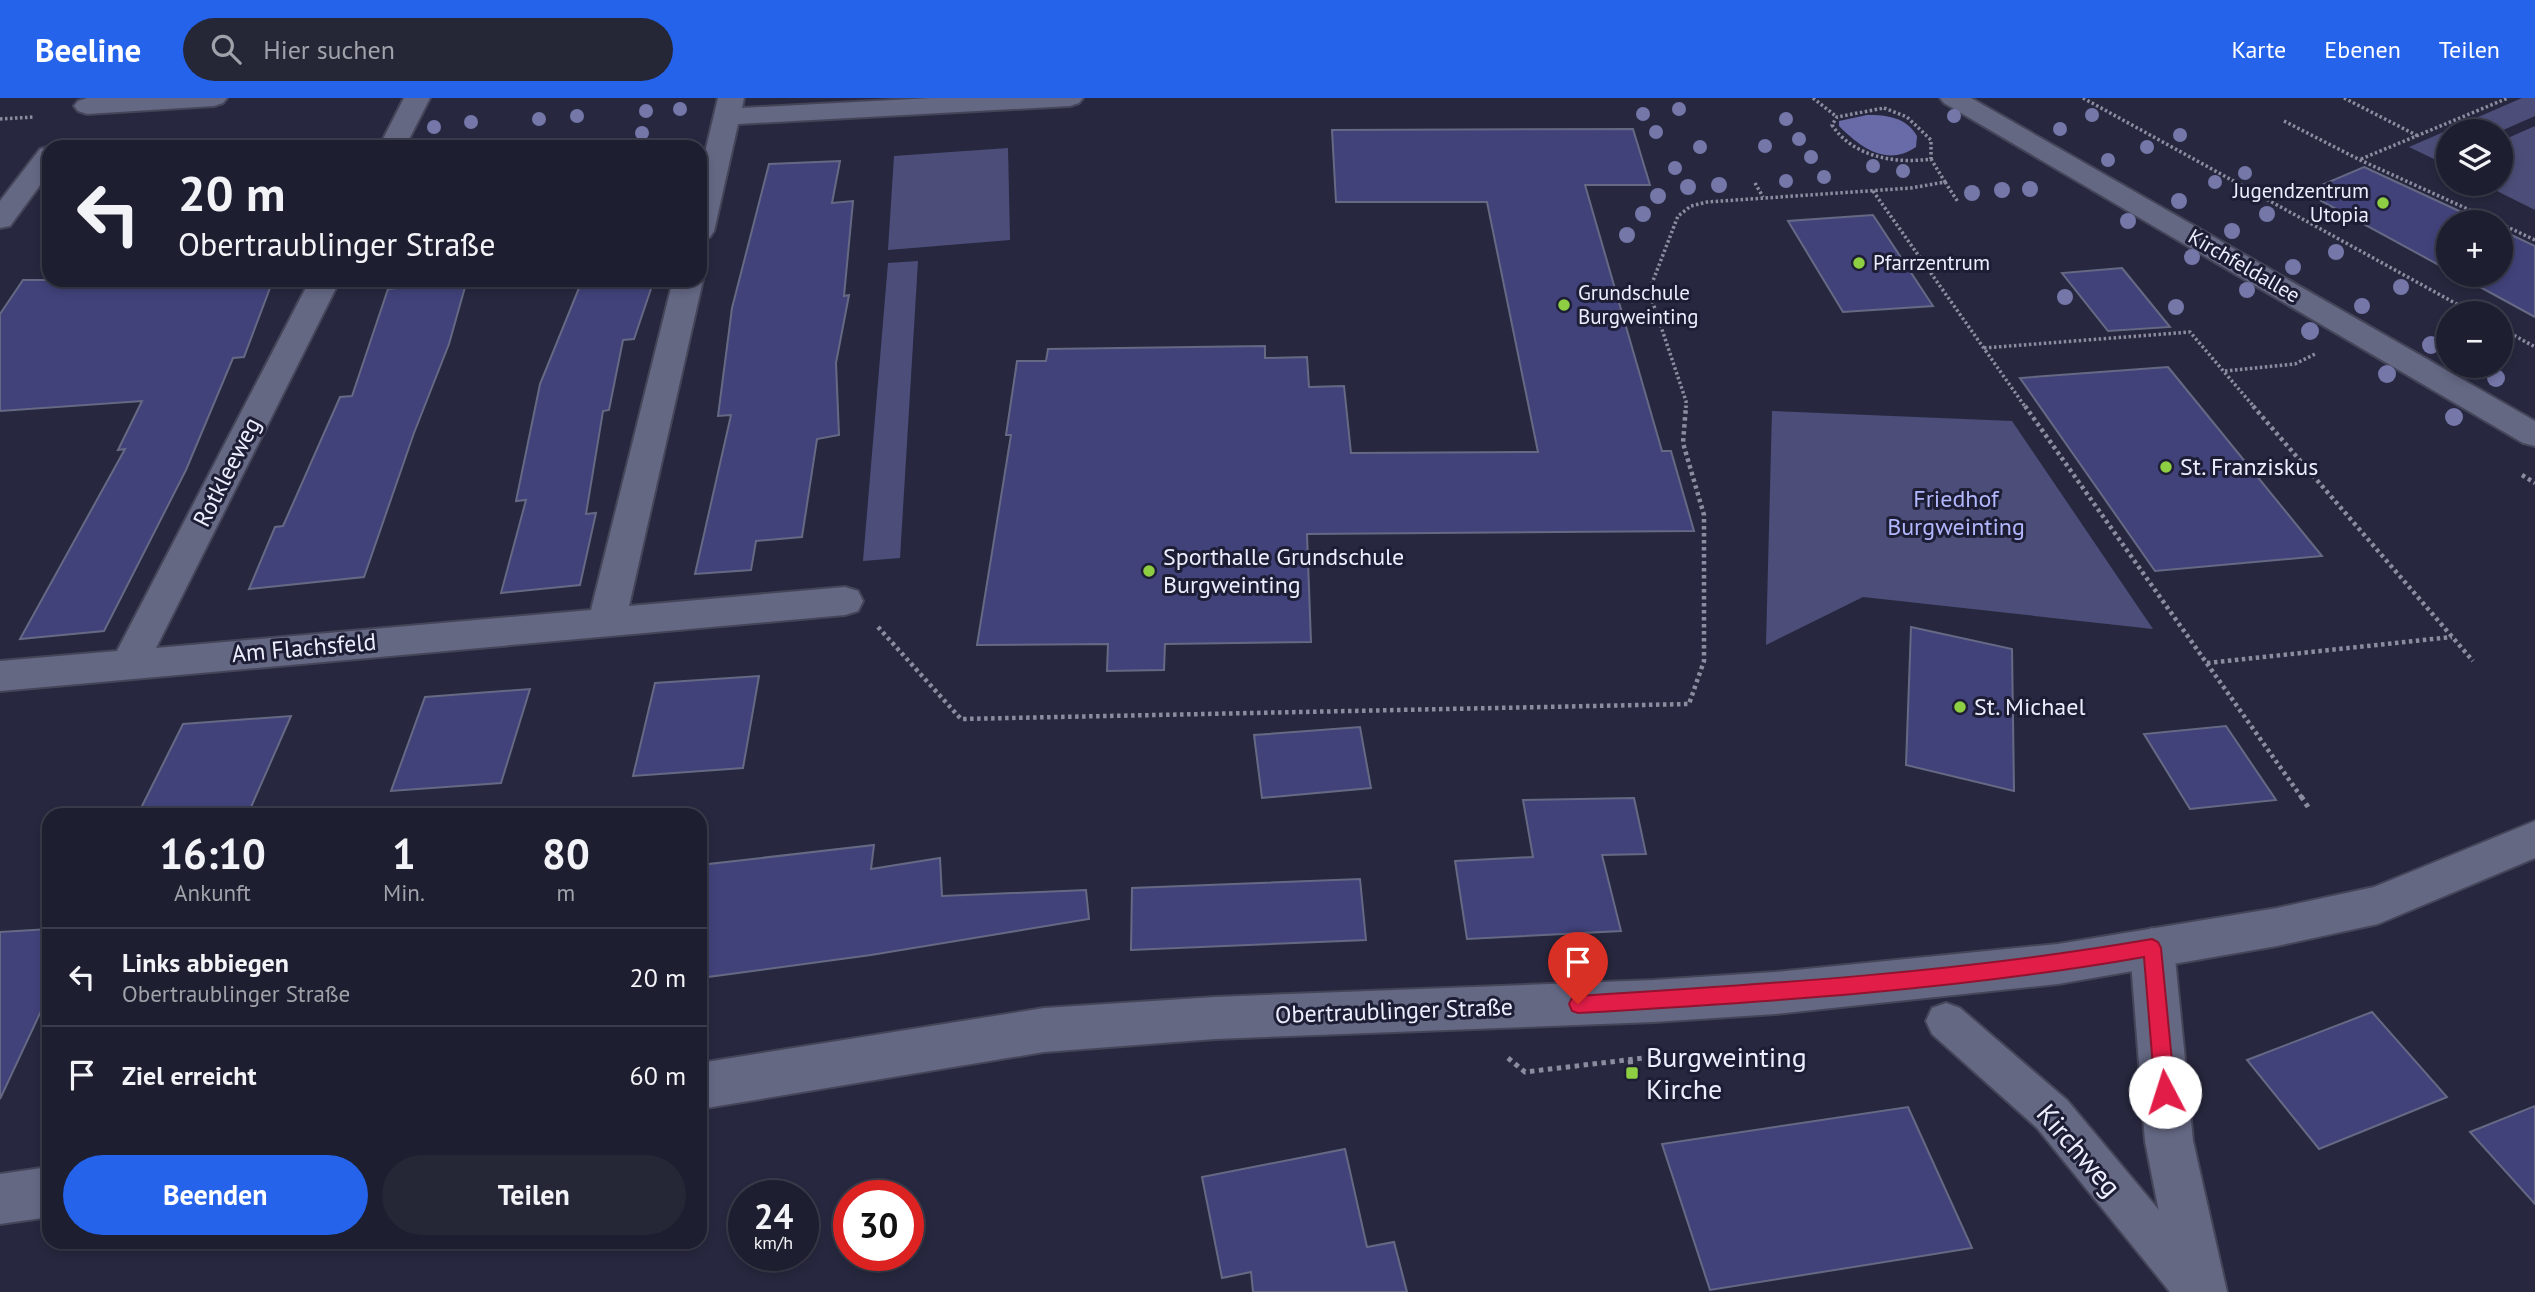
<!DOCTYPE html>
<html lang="de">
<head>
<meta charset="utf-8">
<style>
  :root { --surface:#1d1e2f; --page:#252737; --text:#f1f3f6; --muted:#a0a2aa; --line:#3b3c4b; --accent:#2563eb }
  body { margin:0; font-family:"PT Sans",sans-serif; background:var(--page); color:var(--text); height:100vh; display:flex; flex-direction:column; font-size:26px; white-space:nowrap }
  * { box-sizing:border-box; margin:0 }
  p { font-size:23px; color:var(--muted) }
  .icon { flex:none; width:38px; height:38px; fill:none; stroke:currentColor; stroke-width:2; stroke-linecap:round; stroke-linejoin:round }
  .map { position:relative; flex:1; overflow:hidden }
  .side { position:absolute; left:42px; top:710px; width:665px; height:441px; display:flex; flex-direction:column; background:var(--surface); border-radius:21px; box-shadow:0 4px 10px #0003,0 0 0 2px var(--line) }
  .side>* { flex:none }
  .hud { position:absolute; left:42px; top:42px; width:665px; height:147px; border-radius:21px; box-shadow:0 4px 10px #0003,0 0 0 2px var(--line); background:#1d1e2f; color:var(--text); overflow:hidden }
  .fabs { position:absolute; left:2436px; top:21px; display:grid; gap:14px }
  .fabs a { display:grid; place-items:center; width:77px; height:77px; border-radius:50%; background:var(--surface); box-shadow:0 4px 10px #0003,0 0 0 2px var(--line); font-size:35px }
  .speed { position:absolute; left:728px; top:1082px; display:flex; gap:14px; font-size:35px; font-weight:700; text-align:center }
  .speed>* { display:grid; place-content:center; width:91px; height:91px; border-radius:50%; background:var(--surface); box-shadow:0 4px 10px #0003,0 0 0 2px var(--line); line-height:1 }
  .speed small { font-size:18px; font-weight:400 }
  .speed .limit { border:10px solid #d22; background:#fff; color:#111 }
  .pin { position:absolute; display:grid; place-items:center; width:60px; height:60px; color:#fff; margin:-72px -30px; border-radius:50% 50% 50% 0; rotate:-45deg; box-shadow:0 0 7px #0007 }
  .pin .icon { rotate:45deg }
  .me { position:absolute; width:77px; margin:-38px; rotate:355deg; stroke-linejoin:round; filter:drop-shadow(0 0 5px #0008) }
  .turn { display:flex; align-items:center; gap:24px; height:147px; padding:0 21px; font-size:32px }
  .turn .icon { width:91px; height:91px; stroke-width:2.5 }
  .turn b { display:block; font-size:49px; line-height:60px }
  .eta { display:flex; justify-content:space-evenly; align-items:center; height:119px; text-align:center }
  .eta b { font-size:42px; font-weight:700; line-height:49px }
  .primary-button { display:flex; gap:14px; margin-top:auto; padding:14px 21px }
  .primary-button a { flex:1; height:80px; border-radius:42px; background:var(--accent); color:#fff; font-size:28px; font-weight:700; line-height:80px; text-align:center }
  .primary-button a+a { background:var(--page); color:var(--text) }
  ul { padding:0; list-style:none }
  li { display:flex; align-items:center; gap:21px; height:98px; padding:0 21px; border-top:2px solid var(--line) }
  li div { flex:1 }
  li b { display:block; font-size:26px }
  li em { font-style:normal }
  header { display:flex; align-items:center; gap:42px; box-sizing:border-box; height:98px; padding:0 35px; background:var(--accent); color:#fff }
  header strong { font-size:33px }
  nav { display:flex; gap:38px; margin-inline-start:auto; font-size:24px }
  .search { width:490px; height:63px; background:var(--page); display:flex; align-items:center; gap:18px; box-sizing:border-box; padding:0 24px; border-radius:38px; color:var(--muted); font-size:26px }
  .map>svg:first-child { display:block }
  .green { fill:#4c4e79 }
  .water { fill:#686ba7 }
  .building { fill:#41427a; stroke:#666984; stroke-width:2 }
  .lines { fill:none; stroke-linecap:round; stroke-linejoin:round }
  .pedestrian-casing { stroke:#45455a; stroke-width:4 }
  .minor-casing { stroke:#45455a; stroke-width:4 }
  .tertiary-casing { stroke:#45455a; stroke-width:4 }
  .path-far2 { stroke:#8b8ca0; stroke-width:3.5; stroke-dasharray:2.5 2.5; stroke-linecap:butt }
  .path-far1 { stroke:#8b8ca0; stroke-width:4.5; stroke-dasharray:3.5 3.5; stroke-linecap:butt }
  .path { stroke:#8b8ca0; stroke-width:5; stroke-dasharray:4.5 4.5; stroke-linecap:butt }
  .pedestrian { fill:#656883; fill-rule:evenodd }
  .minor { fill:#656883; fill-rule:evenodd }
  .tertiary { fill:#656883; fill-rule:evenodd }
  .tree { fill:#7477a8 }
  .route { fill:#e11d48; stroke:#92132f; stroke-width:2 }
  .poi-dot { fill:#8ece43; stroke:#1d1e35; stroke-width:2.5 }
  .labels { text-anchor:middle; stroke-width:6; stroke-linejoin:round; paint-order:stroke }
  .far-poi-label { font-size:21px; fill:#eceefe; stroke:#1d1e35; text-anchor:start }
  .far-street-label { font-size:21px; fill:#eceefe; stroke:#1d1e35 }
  .poi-label { font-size:24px; fill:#eceefe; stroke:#1d1e35; text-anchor:start }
  .street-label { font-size:24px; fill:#eceefe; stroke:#1d1e35 }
  .park-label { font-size:24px; fill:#b3b8fe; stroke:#1d1e35 }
  .near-poi-label { font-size:28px; fill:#eceefe; stroke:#1d1e35; text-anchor:start }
  .near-street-label { font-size:28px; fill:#eceefe; stroke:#1d1e35 }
</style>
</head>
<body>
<header>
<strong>Beeline</strong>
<div class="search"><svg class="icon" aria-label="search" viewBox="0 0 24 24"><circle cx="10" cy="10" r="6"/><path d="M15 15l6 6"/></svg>Hier suchen</div>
<nav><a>Karte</a><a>Ebenen</a><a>Teilen</a></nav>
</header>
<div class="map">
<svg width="2535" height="1194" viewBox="0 0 2535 1194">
  <rect width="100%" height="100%" fill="#27283f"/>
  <g class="green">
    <polygon points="2522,0 2535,0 2535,18 2501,33 2448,33 2448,57 2436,62 2409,49"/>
    <polygon points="2535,28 2535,112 2483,86 2501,86 2501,43"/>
    <polygon points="1008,50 1010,142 888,152 894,58"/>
    <polygon points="918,163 900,460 863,463 888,165"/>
    <polygon points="1772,313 2012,323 2153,531 1863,499 1766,547"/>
  </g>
  <path class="water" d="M1867,17C1887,17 1906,19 1917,38L1916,49C1887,69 1861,50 1839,28V23Z"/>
  <g class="building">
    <polygon points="1633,31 1650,87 1585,87 1662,353 1671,353 1694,433 1307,436 1311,544 1165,546 1164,572 1107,573 1108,546 977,547 1011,337 1006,337 1017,263 1046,263 1048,251 1265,248 1265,260 1307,259 1309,289 1344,288 1351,355 1538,354 1487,104 1336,104 1332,32"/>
    <polygon points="840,63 832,105 853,103 844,198 849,197 836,265 839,337 817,341 802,439 756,443 751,472 695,476 731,317 718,318 732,210 769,66"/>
    <polygon points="2364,69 2483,124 2448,124 2448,172 2305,94"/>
    <polygon points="1873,117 1933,208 1843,214 1788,123"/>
    <polygon points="2501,132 2535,148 2535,219 2458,177 2501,177"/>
    <polygon points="2122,170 2170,229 2108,233 2062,175"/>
    <polygon points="23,182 273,182 244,259 233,260 186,372 104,533 20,541 125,351 118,352 142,303 0,313 0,216"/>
    <polygon points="467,182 449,246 414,335 364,479 249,491 275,429 283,428 340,299 352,298 388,191"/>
    <polygon points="654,182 634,241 623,242 609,312 603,313 586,416 596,415 580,487 501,495 526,402 516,403 540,286 581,185"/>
    <polygon points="2168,269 2322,458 2155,473 2020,280"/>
    <polygon points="1911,529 2012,551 2014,693 1906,667"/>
    <polygon points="759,578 743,670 633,678 655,585"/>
    <polygon points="530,591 501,685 391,693 425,599"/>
    <polygon points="291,618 248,716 137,718 183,626"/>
    <polygon points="2226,628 2276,702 2190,711 2144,636"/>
    <polygon points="1360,629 1371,690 1262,700 1254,637"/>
    <polygon points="1634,700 1646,756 1602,757 1621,833 1467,841 1455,763 1533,759 1523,702"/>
    <polygon points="874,747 871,771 940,760 942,798 1086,792 1089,821 871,857 700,880 700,767"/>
    <polygon points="1360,781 1366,842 1131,852 1132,790"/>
    <polygon points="49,831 49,896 0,1001 0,834"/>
    <polygon points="2372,914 2447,999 2319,1051 2247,962"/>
    <polygon points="2535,1008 2535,1106 2470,1034"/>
    <polygon points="1908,1009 1972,1150 1710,1192 1662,1046"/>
    <polygon points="1345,1051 1367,1149 1394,1144 1407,1194 1253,1194 1251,1174 1222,1180 1202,1079"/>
  </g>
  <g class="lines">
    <g class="pedestrian-casing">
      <polygon id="pedestrian" points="1946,905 1960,910 2067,1002 2214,1178 2220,1194 2170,1194 2037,1030 1932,936 1926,923 1932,910"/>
    </g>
    <g class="minor-casing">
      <g id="minor">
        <polygon points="87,0 227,0 223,5 214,8 87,16 78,13 74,8 78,3"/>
        <polygon points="404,0 430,0 405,49 379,49"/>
        <polygon points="718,0 744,0 742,10 931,0 1083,0 1079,5 1070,8 738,26 714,133 710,139 700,142 700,76"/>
        <polygon points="1940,0 1971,0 2535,323 2535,348 2523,345 1944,5"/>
        <polygon points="49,49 49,75 10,128 0,130 0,103 40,51"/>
        <polygon points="700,178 703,182 629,508 845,489 858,493 863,503 858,513 845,517 0,593 0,563 117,553 310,182 340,182 156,550 591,512 673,182 700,182"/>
        <polygon points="2152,830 2168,836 2174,850 2193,1043 2227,1194 2175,1194 2145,1043 2130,850 2136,836"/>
      </g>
    </g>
    <g class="tertiary-casing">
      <g id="tertiary">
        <polygon points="2535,723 2535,760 2378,826 2277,848 2058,886 1775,916 1654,924 1215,941 1044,954 700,1011 700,965 1044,910 1215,899 1654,882 1775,874 2058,846 2277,810 2374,789"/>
        <polygon points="49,1069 49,1119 0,1126 0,1076"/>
      </g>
    </g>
    <g class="path-far2">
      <polyline points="1813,0 1837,19"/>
      <polyline points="2083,0 2473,215"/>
      <polyline points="2344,0 2418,38"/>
      <path d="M1884,10L1907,19L1931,42V61C1895,66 1853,59 1832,27L1837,19Z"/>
      <polyline points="0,21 34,19"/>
      <polyline points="2284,23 2360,62 2496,124"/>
      <polyline points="2361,61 2508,0"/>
      <polyline points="1945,84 1958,104"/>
      <polyline points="1755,85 1763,99"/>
      <polyline points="1873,93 2026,310"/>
      <polyline points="2501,126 2535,142"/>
      <polyline points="2501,230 2535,249"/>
      <polyline points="1984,250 2190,234 2255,310"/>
      <polyline points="2225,273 2295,266 2315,256"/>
      <polyline points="1686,310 1686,303 1649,193 1678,118 1691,108 1707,104 1911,90 1945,84 1931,61"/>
    </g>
    <g class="path-far1">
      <polyline points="2025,308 2302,700"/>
      <polyline points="2253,308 2473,563"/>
      <polyline points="2522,377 2535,385"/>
      <polyline points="878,529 961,621 1689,606 1704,563 1704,417 1683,345 1686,308"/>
      <polyline points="2207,565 2452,539"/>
    </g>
    <g class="path">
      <polyline points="2301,698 2308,709"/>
      <polyline points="1508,960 1525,974 1686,955"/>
      <polyline points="1630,962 1632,975"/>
    </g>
    <use href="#pedestrian" class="pedestrian"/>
    <use href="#minor" class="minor"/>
    <use href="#tertiary" class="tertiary"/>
  </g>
  <g class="tree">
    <circle cx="680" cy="11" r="7"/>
    <circle cx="1679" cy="11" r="7"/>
    <circle cx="646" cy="13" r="7"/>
    <circle cx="1643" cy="16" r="7"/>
    <circle cx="2092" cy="17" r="7"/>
    <circle cx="577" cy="18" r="7"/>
    <circle cx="1954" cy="18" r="7"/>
    <circle cx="539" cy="21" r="7"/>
    <circle cx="1786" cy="21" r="7"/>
    <circle cx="471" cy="24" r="7"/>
    <circle cx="434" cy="29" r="7"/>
    <circle cx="2060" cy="31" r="7"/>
    <circle cx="1656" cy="34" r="7"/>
    <circle cx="642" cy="35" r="7"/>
    <circle cx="2180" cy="37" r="7"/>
    <circle cx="1799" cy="41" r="7"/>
    <circle cx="1765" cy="48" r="7"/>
    <circle cx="1700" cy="49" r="7"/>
    <circle cx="2147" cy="49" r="7"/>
    <circle cx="1811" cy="59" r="7"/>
    <circle cx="2108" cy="62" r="7"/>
    <circle cx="1873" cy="68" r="7"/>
    <circle cx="1675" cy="70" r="7"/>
    <circle cx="1903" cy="73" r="7"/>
    <circle cx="2245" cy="75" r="7"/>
    <circle cx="1824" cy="79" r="7"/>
    <circle cx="1786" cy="83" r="7"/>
    <circle cx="2215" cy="84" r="7"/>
    <circle cx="1719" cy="87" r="8"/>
    <circle cx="1688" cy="89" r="8"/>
    <circle cx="2030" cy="91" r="8"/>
    <circle cx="2002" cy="92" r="8"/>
    <circle cx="1972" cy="95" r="8"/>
    <circle cx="1658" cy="98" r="8"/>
    <circle cx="2179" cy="103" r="8"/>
    <circle cx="1643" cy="116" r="8"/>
    <circle cx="2267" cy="116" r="8"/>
    <circle cx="2128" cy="123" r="8"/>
    <circle cx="2232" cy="133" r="8"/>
    <circle cx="1627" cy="137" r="8"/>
    <circle cx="2336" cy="154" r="8"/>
    <circle cx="2192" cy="159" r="8"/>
    <circle cx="2293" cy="169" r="8"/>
    <circle cx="2401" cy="189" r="8"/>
    <circle cx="2247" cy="192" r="8"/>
    <circle cx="2065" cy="199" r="8"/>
    <circle cx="2362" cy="208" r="8"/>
    <circle cx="2176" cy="209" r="8"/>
    <circle cx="2310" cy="233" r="9"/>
    <circle cx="2431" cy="247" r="9"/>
    <circle cx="2387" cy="276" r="9"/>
    <circle cx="2496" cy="280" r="9"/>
    <circle cx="2454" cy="319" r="9"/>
  </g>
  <path class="route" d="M2152,841L2158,844L2161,850L2175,994L2172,1001L2165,1004L2158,1001L2155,994L2144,859C1957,892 1767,904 1578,915L1572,913L1569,906L1572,900L1578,898C1770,886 1962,874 2152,841Z"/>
  <g class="poi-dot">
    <circle cx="2383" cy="105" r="7"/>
    <circle cx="1859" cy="165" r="7"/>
    <circle cx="1564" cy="207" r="7"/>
    <circle cx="2166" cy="369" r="7"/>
    <circle cx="1149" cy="473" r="7"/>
    <circle cx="1960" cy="609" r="7"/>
    <rect x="1625" y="968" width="14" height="14" rx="3.5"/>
  </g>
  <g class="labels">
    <g class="far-poi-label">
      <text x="2369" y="100" text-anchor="end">Jugendzentrum<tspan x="2369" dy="24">Utopia</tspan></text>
      <text x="1873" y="172">Pfarrzentrum</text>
      <text x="1578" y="202">Grundschule<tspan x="1578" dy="24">Burgweinting</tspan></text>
    </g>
    <g class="far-street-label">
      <text transform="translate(2244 168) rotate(30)" y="7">Kirchfeldallee</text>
    </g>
    <g class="poi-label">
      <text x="2180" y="377">St. Franziskus</text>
      <text x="1163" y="467">Sporthalle Grundschule<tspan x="1163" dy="28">Burgweinting</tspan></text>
      <text x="1974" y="617">St. Michael</text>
    </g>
    <g class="street-label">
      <text transform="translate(227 374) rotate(-63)" y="8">Rotkleeweg</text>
      <text transform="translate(304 550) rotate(-5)" y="8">Am Flachsfeld</text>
      <text transform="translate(1394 913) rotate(-2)" y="8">Obertraublinger Straße</text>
    </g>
    <g class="park-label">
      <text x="1956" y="409">Friedhof<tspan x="1956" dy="28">Burgweinting</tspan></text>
    </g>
    <g class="near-poi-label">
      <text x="1646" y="969">Burgweinting<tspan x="1646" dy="32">Kirche</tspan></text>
    </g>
    <g class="near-street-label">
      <text transform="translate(2079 1052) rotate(49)" y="10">Kirchweg</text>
    </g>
  </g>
</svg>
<div class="fabs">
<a><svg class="icon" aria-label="layers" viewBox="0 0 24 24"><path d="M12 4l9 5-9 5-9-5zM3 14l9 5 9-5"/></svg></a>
<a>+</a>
<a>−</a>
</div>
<div class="speed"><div>24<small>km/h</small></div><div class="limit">30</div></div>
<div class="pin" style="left:1578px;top:906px;background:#d93025"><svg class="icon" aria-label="arrive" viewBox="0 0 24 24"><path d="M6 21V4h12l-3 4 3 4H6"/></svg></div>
<svg class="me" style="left:2165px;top:994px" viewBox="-20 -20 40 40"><circle r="19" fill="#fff"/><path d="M0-13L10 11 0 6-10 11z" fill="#e11d48"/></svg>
<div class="hud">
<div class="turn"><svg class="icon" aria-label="left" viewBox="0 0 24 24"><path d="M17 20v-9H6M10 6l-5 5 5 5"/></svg><div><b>20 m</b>Obertraublinger Straße</div></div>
</div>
<section class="side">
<div class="eta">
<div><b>16:10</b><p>Ankunft</p></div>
<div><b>1</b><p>Min.</p></div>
<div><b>80</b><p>m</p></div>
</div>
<ul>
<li><svg class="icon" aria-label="left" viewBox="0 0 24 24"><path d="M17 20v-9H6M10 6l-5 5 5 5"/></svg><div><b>Links abbiegen</b><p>Obertraublinger Straße</p></div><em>20 m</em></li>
<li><svg class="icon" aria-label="arrive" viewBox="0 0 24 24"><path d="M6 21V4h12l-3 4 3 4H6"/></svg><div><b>Ziel erreicht</b></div><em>60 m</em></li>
</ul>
<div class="primary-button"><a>Beenden</a><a>Teilen</a></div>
</section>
</div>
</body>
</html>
